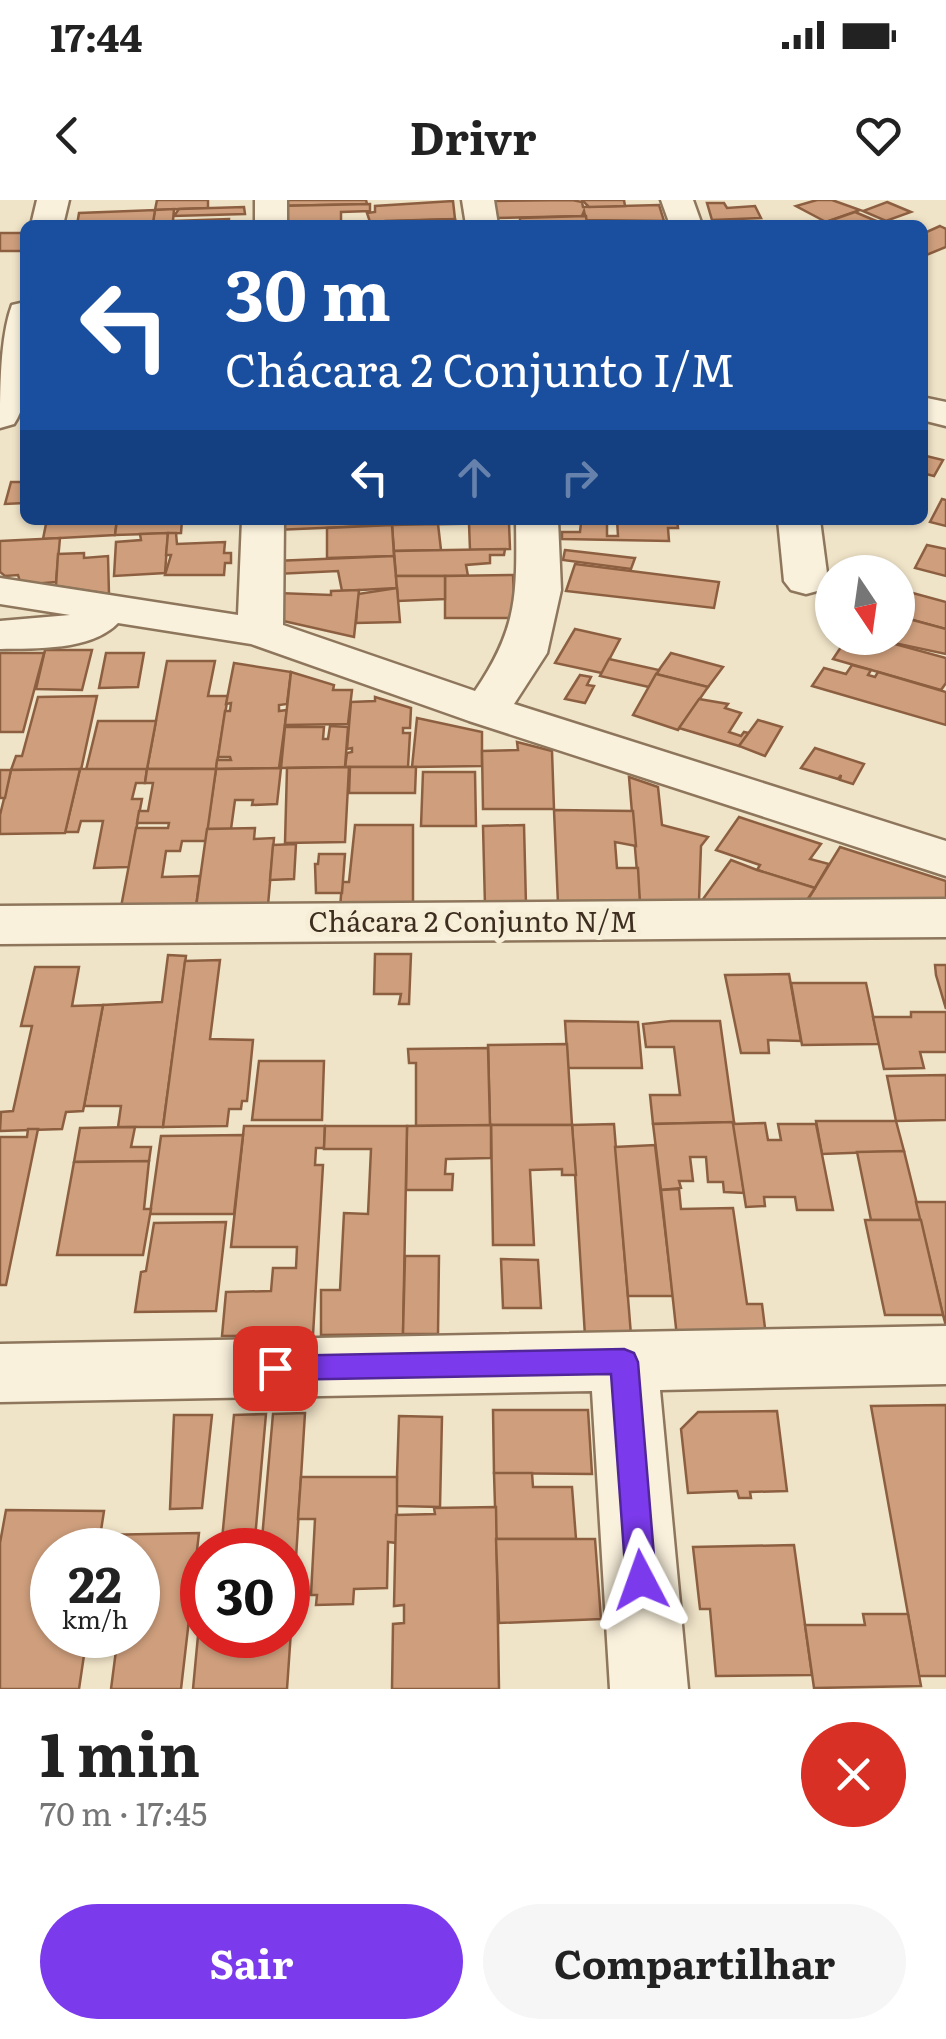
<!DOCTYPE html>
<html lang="pt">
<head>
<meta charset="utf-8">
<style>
  :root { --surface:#fff; --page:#f6f6f6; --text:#222; --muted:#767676; --accent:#7c3aed }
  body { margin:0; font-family:Literata,serif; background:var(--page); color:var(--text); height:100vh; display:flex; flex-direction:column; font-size:38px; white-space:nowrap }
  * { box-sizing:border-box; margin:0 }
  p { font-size:32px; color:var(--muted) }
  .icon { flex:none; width:55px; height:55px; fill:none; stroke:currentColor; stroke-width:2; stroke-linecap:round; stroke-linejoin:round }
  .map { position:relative; height:1489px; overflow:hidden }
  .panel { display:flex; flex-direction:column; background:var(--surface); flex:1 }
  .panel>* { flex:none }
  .banner { position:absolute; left:20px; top:20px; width:908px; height:305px; border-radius:15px; box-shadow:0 2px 8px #0004; background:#1a4fa0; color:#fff; overflow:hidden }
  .needle { width:65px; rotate:167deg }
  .fabs { position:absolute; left:815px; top:355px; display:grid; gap:20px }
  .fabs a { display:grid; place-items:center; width:100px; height:100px; border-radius:50%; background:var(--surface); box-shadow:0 2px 8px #0004; font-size:50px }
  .speed { position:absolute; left:30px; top:1328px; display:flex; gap:20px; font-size:50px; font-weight:700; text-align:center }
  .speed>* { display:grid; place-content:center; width:130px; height:130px; border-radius:50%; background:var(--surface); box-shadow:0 2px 8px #0004; line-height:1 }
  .speed small { font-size:25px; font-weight:400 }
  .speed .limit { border:15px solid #d22; background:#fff; color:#111 }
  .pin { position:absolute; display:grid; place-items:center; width:85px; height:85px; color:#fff; margin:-42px; border-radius:20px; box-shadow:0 5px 15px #0006 }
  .me { position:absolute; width:110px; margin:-55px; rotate:356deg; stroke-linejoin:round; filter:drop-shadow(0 0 8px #0008) }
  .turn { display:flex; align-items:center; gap:35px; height:210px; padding:0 40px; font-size:45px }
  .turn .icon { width:130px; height:130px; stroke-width:2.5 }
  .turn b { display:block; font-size:70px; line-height:85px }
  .lanes { display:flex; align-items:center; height:95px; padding:0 40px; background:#0003; justify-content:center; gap:50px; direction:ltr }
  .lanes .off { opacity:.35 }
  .round { display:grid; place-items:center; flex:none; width:105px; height:105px; border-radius:52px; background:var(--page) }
  .headline { display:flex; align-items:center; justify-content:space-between; height:170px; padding:0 40px }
  h1 { font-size:60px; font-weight:700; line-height:75px }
  .button { display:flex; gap:20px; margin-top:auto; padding:20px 40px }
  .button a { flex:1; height:115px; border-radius:60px; background:var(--accent); color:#fff; font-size:40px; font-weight:700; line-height:115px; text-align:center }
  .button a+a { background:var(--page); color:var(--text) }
  .status { display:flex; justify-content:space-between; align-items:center; height:70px; padding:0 50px; background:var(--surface); direction:ltr }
  .status svg { height:28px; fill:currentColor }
  header { display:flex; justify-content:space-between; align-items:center; height:130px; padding:0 40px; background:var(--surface); font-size:45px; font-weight:700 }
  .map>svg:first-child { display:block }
  .building { fill:#cf9f7d; stroke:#8d5f41; stroke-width:2.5 }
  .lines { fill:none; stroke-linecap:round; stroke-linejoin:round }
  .street-casing { stroke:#8d765c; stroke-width:5 }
  .street { fill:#faf1dc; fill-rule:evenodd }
  .route { fill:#7c3aed; stroke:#51269a; stroke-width:2.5 }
  .labels { text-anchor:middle; stroke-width:10; stroke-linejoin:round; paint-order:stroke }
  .street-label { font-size:28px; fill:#3d2e20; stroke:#f7eed8 }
</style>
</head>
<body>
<div class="status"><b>17:44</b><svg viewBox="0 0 49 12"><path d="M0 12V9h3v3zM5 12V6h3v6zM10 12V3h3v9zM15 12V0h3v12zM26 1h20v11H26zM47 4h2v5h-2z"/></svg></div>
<header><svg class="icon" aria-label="back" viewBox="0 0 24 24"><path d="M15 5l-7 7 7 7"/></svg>Drivr<svg class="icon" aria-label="heart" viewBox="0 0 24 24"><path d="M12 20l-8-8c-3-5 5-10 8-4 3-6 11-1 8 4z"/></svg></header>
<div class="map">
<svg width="946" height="1489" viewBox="0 0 946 1489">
  <rect width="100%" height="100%" fill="#f0e4c8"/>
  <g class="building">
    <polygon points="157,0 208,0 208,8 155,10"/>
    <polygon points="274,0 366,0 367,4 278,6"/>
    <polygon points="572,0 582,2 583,7 659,5 664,21 586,20 584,11 582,16 495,18 493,1"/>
    <polygon points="582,0 624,0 625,6 589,7"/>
    <polygon points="817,0 832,0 860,10 826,22 796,6"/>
    <polygon points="453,1 455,19 370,22 367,13 375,12 375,6"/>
    <polygon points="887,2 911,12 886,21 863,11"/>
    <polygon points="707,3 724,3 727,8 755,6 761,18 712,20"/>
    <polygon points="370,4 370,11 341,12 341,23 277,25 278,6"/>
    <polygon points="244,7 245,14 174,16 179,9"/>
    <polygon points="174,9 173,21 229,19 229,25 152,25 155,10"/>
    <polygon points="155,10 153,23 77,25 79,13"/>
    <polygon points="855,12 881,23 820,24 826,22"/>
    <polygon points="586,16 587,25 520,25 520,18"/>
    <polygon points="455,19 456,25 387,25 386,21"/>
    <polygon points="940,26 946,29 946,47 924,56 922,34"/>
    <rect x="0" y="33" width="25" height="18"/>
    <polygon points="922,255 943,260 934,276 922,273"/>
    <polygon points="11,282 25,282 25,303 5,304"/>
    <polygon points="942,299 946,300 946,326 930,322"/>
    <polygon points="117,320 115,335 43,339 46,324"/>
    <polygon points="117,320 182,320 181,333 115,335"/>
    <polygon points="275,320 366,320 367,326 275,330"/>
    <polygon points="392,320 509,320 509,323 392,325"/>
    <polygon points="617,320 677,320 678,328 668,328 669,341 562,339 562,332 580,332 581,323 607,323 607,336 618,336"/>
    <polygon points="469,323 509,323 510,349 470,350"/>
    <polygon points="438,324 441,350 394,351 392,325"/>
    <polygon points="392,325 394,356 327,358 327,328"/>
    <polygon points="168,333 165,373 114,376 116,342 141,340 140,334"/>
    <polygon points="168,333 176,333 177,344 225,342 224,353 231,353 231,363 225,363 224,375 165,375 171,355 166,355"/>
    <polygon points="60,338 56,382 21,385 18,375 5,376 0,372 0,341"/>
    <polygon points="927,345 946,349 946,376 915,368"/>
    <polygon points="505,349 504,355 490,355 490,363 466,365 468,376 396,376 394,351"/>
    <polygon points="565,350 634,358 635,358 631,369 563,360"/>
    <polygon points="84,353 84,358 108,356 109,394 56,386 58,354"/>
    <polygon points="394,356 397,388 342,391 338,371 276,374 275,361"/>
    <polygon points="575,364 719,382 714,408 566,391"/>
    <polygon points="513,375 515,418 445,418 445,376"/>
    <polygon points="396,376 445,376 445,399 398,401"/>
    <polygon points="397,388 400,422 356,423 358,394"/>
    <polygon points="898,389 946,402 946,429 898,416"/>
    <polygon points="359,390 354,437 279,420 278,393 331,395 331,391"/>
    <polygon points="909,419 946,429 946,454 894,443"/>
    <polygon points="575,429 620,439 602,473 555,463"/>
    <polygon points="847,438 873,438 946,458 946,483 941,490 833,459"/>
    <polygon points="45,450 92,450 82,490 36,489"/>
    <polygon points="0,453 44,453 23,532 0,532"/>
    <polygon points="106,453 144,453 138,487 99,488"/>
    <polygon points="671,453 723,467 708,487 656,474"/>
    <polygon points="609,459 659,470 649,487 600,476"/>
    <polygon points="167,461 215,461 208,496 228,496 216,569 147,569"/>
    <polygon points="234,463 291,472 287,504 279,505 279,511 287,510 279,568 216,569 217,560 231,560 230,557 218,557 225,511 230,511 231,503 226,504"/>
    <polygon points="852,465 871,470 868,475 875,477 878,472 946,492 946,525 812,486 824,468 846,474"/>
    <polygon points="291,472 334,485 333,490 352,490 348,524 285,525"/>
    <polygon points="656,474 708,487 678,530 633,515"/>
    <polygon points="580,475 591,477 587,485 594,486 585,503 565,499"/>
    <polygon points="97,496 81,570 11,570 16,556 22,556 38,497"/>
    <polygon points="375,497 411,508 410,528 403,528 403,533 410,533 408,567 345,567 347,553 352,552 352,548 347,549 351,502 375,501"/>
    <polygon points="699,499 728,504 725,508 741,513 729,532 741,536 744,532 749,533 739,546 679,528"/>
    <polygon points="417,518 482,532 482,566 412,567"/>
    <polygon points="758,520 782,527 765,556 739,546"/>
    <polygon points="98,521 156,521 147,569 86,570"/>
    <polygon points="330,526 348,527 345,567 281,568 285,527 324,527 323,539 328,539"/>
    <polygon points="517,542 552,551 554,609 483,609 482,551 518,550"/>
    <polygon points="815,548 864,564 853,584 840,580 841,575 838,579 801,568"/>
    <polygon points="349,567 345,642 285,643 287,568"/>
    <polygon points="350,567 416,567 415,593 349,593"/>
    <polygon points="281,568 277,604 252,605 253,600 235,600 231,629 207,629 216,569"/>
    <polygon points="80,569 147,569 145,583 136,583 132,599 142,599 129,667 94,668 103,621 81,621 78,632 65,632"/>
    <polygon points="80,569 65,633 0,634 0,615 11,570"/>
    <polygon points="147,569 216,569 206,641 182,641 180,651 166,651 162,677 200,676 196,707 121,707 136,628 168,628 169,623 137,623 139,611 148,611 153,583 145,583"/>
    <polygon points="0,570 11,570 5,598 0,598"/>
    <polygon points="423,572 475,572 476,626 421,626"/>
    <polygon points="629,577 658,587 662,625 708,637 701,646 699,701 640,707"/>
    <polygon points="554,610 633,611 636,646 615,642 617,668 638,668 640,704 558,704"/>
    <polygon points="739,617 821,644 810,659 829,664 815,688 757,670 760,665 716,650"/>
    <polygon points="355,625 413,625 413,708 340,709 342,682 349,682"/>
    <polygon points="524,625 526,705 485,706 483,626"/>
    <polygon points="255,628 254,639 274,638 268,705 196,707 207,629"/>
    <polygon points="296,644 294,679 270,680 273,645"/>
    <polygon points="840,647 946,681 946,703 804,706"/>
    <polygon points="319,654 345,654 342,693 316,693 315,664 318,664"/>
    <polygon points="731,660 757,670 815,688 807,700 707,703 703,699"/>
    <polygon points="375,754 411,754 409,804 399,804 401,794 374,794"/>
    <polygon points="168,755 186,756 163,927 118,927 121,906 84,906 103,805 162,802"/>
    <polygon points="220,760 210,839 253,840 247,901 242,901 241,909 229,909 227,926 163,927 185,761"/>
    <polygon points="935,765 946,765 946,809 936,775"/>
    <polygon points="35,767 79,767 72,806 103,805 84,906 83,911 66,912 62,929 0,931 1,912 13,911 32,826 21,826"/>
    <polygon points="789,774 801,841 768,840 769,853 741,853 725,775"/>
    <polygon points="791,783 866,783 879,844 802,845"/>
    <polygon points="911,812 946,812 946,852 920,852 924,868 884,869 873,817 911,817"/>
    <polygon points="565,821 638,822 642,868 568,868"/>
    <polygon points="671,821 720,821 734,922 653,924 650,895 680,895 674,847 646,847 643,824"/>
    <polygon points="567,844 572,925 490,925 488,845"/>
    <polygon points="488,848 490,925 416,926 416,863 409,863 408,849"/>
    <polygon points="259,861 324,861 322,920 252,920"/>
    <polygon points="946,875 946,920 896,921 887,876"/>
    <polygon points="816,921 896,921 904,951 822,954"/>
    <polygon points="734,922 744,993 724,992 723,982 708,982 706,957 690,957 693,981 679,981 681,988 661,990 653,924"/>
    <polygon points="765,923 768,940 781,940 778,924 816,924 833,1010 797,1010 795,997 764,997 765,1006 746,1007 733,924"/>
    <polygon points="614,924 631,1135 585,1136 572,925"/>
    <polygon points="491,925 572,925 576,975 562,975 562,969 530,970 534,1045 493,1045"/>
    <polygon points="491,925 491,958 446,959 445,974 453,974 452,990 406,990 407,926"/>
    <polygon points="244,926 325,926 324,948 316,948 315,965 323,965 313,1135 222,1136 226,1092 271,1091 273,1068 296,1068 297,1047 231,1047"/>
    <polygon points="325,926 407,926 403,1134 321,1135 321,1090 340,1090 344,1013 368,1014 371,949 324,949"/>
    <polygon points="135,927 131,947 151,947 149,961 74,962 80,928"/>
    <polygon points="28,929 38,929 6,1085 0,1085 0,937 27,937"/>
    <polygon points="243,935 234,1014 150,1014 161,936"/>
    <polygon points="655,945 673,1096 628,1096 615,947"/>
    <polygon points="904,951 921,1020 871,1020 857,952"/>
    <polygon points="149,961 144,1009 151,1009 143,1055 57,1055 74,962"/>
    <polygon points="679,989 681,1009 733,1008 747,1104 762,1104 766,1136 677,1137 661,990"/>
    <polygon points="916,1002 946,1002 946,1126 943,1115"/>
    <polygon points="865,1020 921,1020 943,1115 885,1115"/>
    <polygon points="226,1022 216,1111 135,1112 141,1072 146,1071 154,1023"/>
    <polygon points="405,1056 439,1056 438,1134 403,1134"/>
    <polygon points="501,1059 538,1060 541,1108 503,1108"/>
    <polygon points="946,1205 946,1476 919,1476 871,1206"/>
    <polygon points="493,1210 588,1210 592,1274 494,1273"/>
    <polygon points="777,1211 787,1291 750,1292 751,1298 739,1298 737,1291 688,1293 681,1229 698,1212"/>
    <polygon points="305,1213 295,1374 294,1381 288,1381 288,1350 261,1350 273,1214"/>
    <polygon points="266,1214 254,1350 221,1350 234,1215"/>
    <polygon points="174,1215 212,1215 202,1308 170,1309"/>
    <polygon points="399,1216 442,1217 440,1307 396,1306"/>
    <polygon points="494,1273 532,1273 533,1287 572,1287 576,1339 496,1339"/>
    <polygon points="301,1277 397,1277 397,1343 388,1342 387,1388 354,1389 353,1404 316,1405 317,1395 311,1395 315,1319 298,1319"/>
    <polygon points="496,1307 499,1489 392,1489 393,1424 404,1423 404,1405 394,1406 396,1315 435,1314 434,1308"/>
    <polygon points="6,1310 104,1311 98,1350 52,1350 52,1435 87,1435 79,1489 0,1489 0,1343"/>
    <polygon points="199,1333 181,1489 111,1489 118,1435 138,1435 138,1350 98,1350 100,1335"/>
    <polygon points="496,1339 595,1339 601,1419 499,1423"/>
    <polygon points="794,1345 812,1475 716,1476 710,1409 700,1409 693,1347"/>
    <polygon points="288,1387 294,1387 287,1489 193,1489 202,1393 202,1435 288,1435"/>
    <polygon points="863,1414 908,1414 921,1486 814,1488 805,1425 865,1425"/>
  </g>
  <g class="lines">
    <g class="street-casing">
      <g id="street">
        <polygon points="37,0 69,0 63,25 31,25"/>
        <rect x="255" y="0" width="32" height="25"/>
        <polygon points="462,0 494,0 498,25 466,25"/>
        <polygon points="661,0 693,0 702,25 670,25"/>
        <path d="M25,102C25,139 35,193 14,224L0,228C0,191 0,137 12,105Z"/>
        <polygon points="922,197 946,202 946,226 922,220"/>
        <path d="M242,320H284L283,425L475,491C518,428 517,394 516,320H558L561,390L547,453L514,504L946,641V676L469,521L251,444L118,423C91,451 36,448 0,449V421L70,415L0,404V378L238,415Z"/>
        <polygon points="778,320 820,320 828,381 821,390 806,394 791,390 784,381"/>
        <polygon points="946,699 946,737 0,744 0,706"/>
        <polygon points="946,1126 946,1184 660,1190 688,1489 610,1489 592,1191 0,1202 0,1144"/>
      </g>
    </g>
    <use href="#street" class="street"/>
  </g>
  <polygon class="route" points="624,1149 634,1153 638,1162 656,1380 652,1390 641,1394 630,1390 626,1380 611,1174 275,1180 265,1177 261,1168 265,1160 275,1156"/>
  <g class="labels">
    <g class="street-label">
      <text x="473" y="732">Chácara 2 Conjunto N/M</text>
    </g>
  </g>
</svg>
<div class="fabs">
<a><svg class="needle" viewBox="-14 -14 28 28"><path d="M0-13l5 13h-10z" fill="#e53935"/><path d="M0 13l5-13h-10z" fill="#767676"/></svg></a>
</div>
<div class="speed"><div>22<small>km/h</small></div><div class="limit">30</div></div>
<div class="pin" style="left:275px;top:1168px;background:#d93025"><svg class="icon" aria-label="arrive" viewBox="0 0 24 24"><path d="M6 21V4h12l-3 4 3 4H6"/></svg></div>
<svg class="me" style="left:641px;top:1380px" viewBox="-20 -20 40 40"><path d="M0-17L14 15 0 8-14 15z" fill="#7c3aed" stroke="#fff" stroke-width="4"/></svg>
<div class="banner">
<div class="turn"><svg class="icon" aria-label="left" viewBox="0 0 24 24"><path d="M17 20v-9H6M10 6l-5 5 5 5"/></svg><div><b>30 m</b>Chácara 2 Conjunto I/M</div></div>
<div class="lanes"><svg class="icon" aria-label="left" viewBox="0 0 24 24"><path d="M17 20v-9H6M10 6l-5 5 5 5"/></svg><svg class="icon off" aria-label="ahead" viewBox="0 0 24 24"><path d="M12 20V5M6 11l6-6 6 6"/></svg><svg class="icon off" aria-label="right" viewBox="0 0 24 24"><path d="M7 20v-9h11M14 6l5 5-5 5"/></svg></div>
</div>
</div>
<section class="panel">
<div class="headline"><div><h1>1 min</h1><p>70 m · 17:45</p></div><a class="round" style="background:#d93025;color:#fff"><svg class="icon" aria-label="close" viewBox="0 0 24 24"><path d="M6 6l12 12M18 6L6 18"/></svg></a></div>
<div class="button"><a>Sair</a><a>Compartilhar</a></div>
</section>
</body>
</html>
